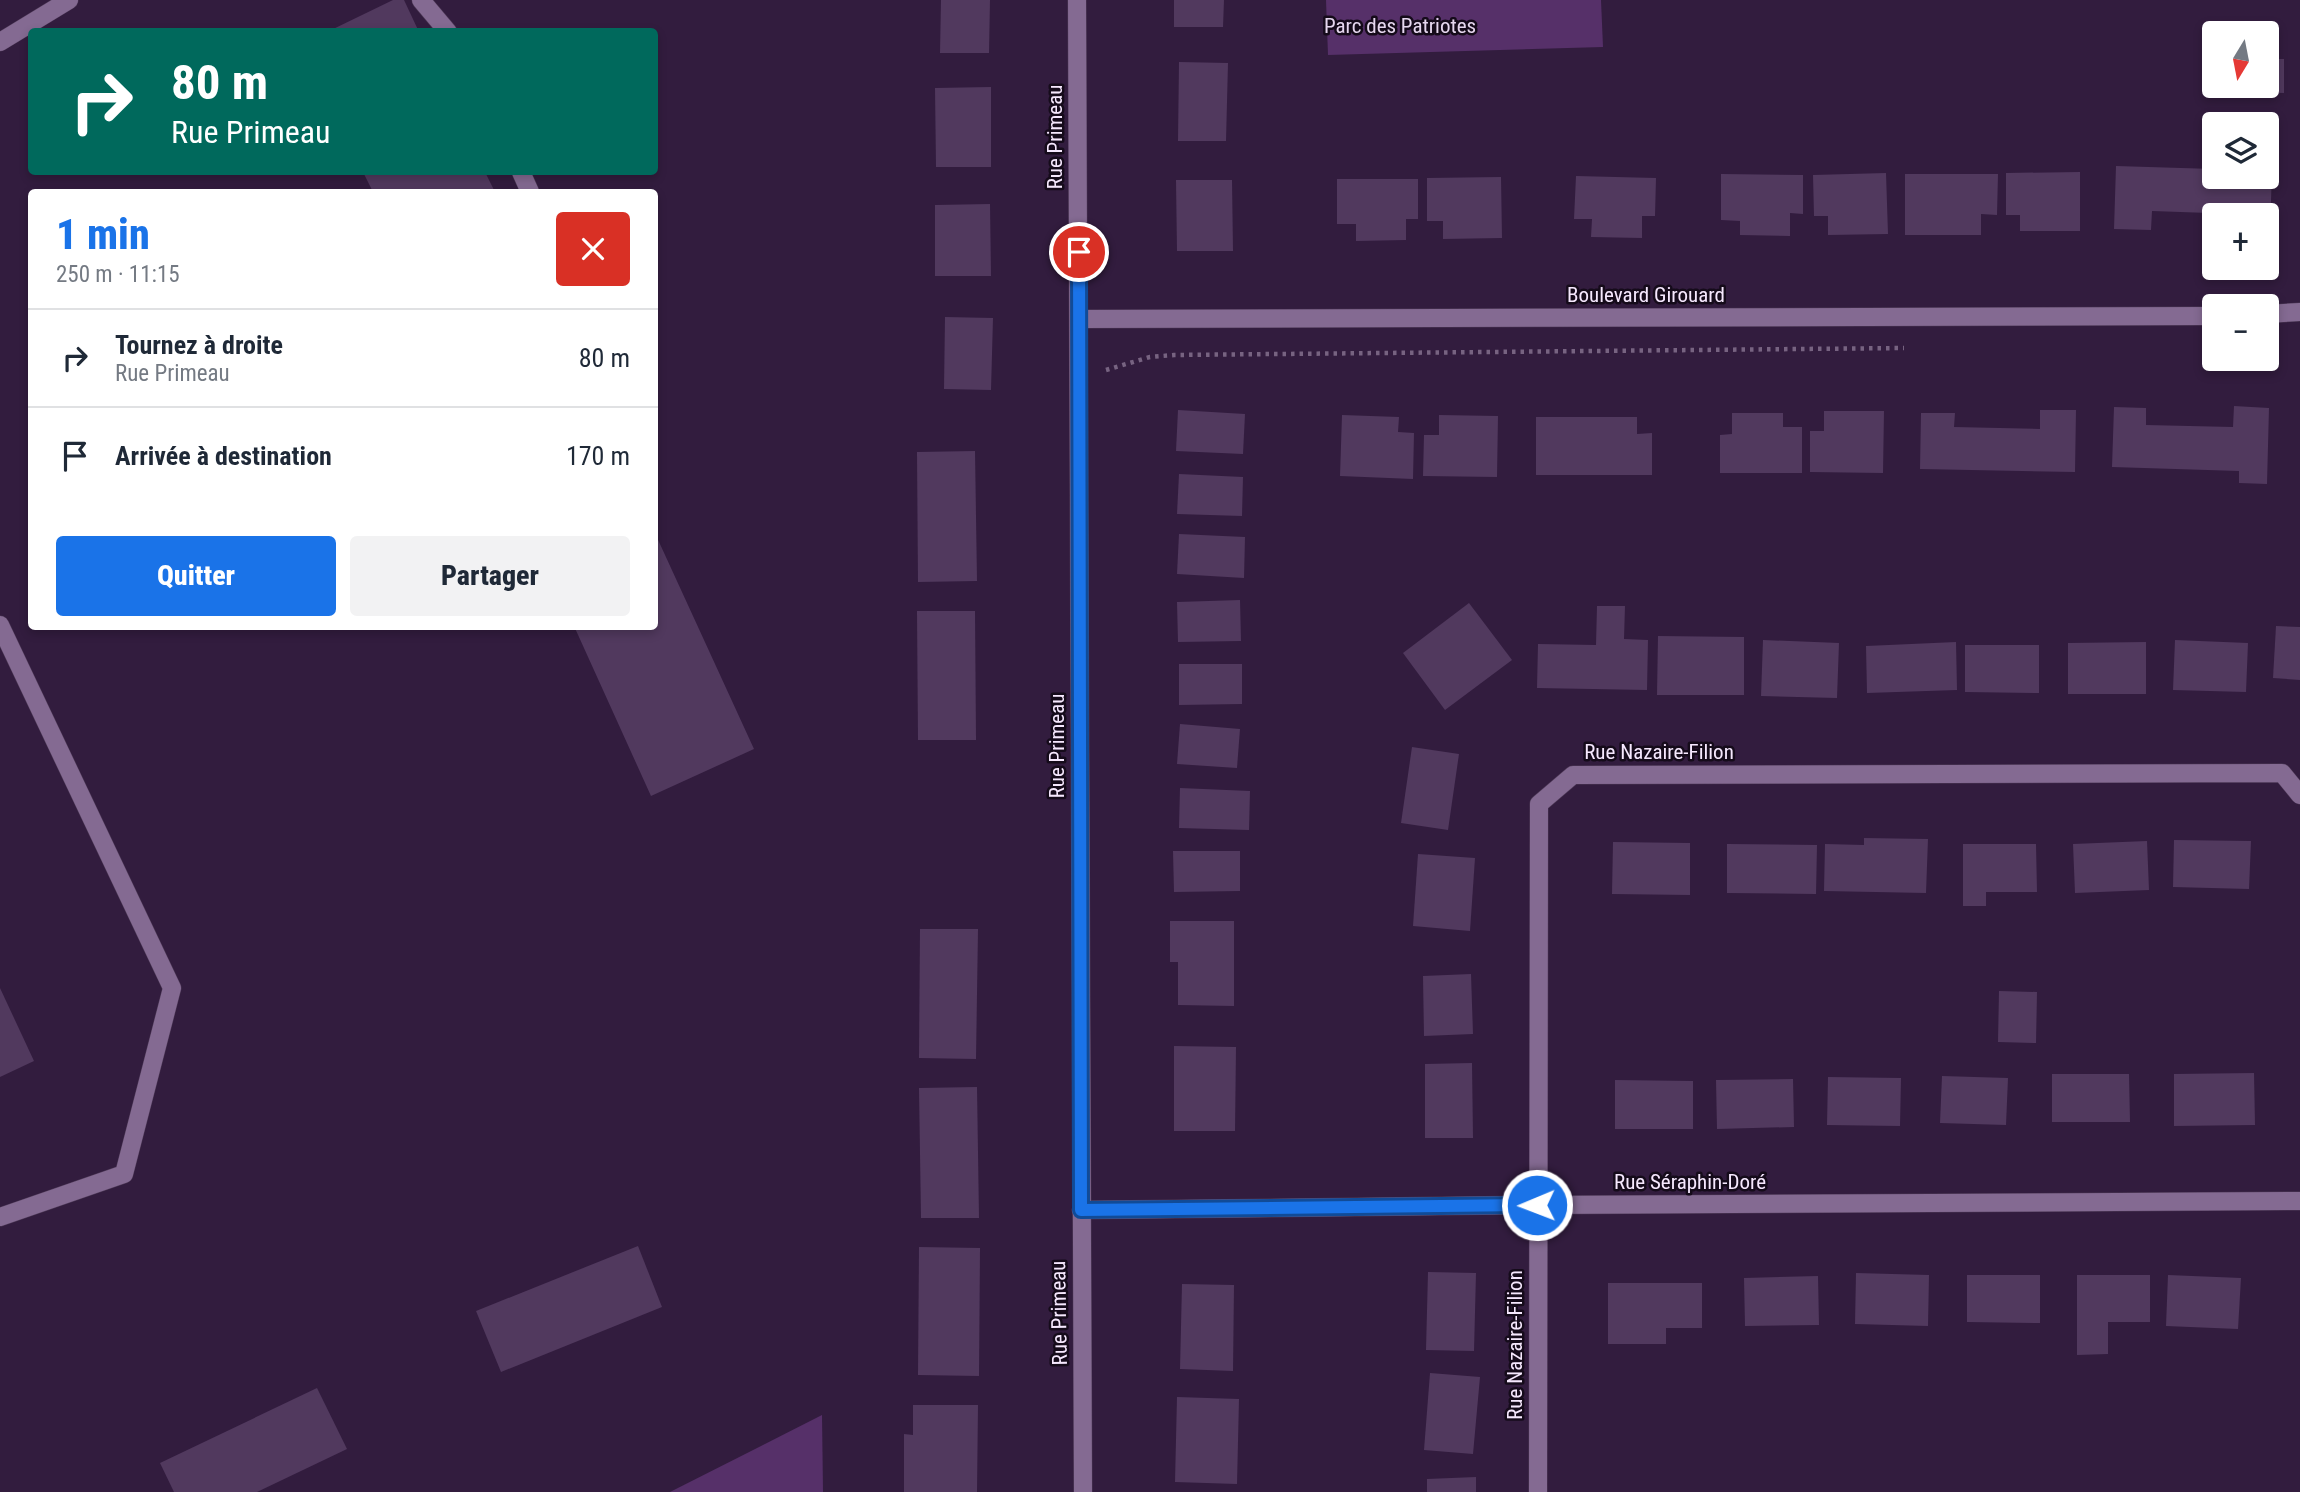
<!DOCTYPE html>
<html lang="fr">
<head>
<meta charset="utf-8">
<style>
  :root { --surface:#fff; --page:#f2f2f3; --text:#1f2937; --muted:#747a83; --line:#e0e1e3; --accent:#1a73e8 }
  body { margin:0; font-family:"Roboto Condensed",sans-serif; background:var(--page); color:var(--text); height:100vh; display:flex; flex-direction:column; font-size:26px; white-space:nowrap }
  * { box-sizing:border-box; margin:0 }
  p { font-size:23px; color:var(--muted) }
  .icon { flex:none; width:38px; height:38px; fill:none; stroke:currentColor; stroke-width:2; stroke-linecap:round; stroke-linejoin:round }
  .map { position:relative; flex:1; overflow:hidden }
  .sheet { position:absolute; left:28px; top:189px; width:630px; height:441px; display:flex; flex-direction:column; background:var(--surface); border-radius:7px; box-shadow:0 4px 10px #0003 }
  .sheet>* { flex:none }
  .banner { position:absolute; left:28px; top:28px; width:630px; height:147px; border-radius:7px; box-shadow:0 4px 10px #0003; background:#00695c; color:#fff; overflow:hidden }
  .needle { width:46px; rotate:190deg }
  .controls { position:absolute; left:2202px; top:21px; display:grid; gap:14px }
  .controls a { display:grid; place-items:center; width:77px; height:77px; border-radius:7px; background:var(--surface); box-shadow:0 4px 10px #0003; font-size:35px }
  .pin { position:absolute; display:grid; place-items:center; width:60px; height:60px; color:#fff; margin:-30px; border:4px solid #fff; border-radius:50%; box-shadow:0 2px 7px #0007 }
  .me { position:absolute; width:77px; margin:-38px; rotate:269deg; stroke-linejoin:round; filter:drop-shadow(0 0 5px #0008) }
  .turn { display:flex; align-items:center; gap:24px; height:147px; padding:0 28px; font-size:32px }
  .turn .icon { width:91px; height:91px; stroke-width:2.5 }
  .turn b { display:block; font-size:49px; line-height:60px }
  .round { display:grid; place-items:center; flex:none; width:74px; height:74px; border-radius:7px; background:var(--page) }
  .headline { display:flex; align-items:center; justify-content:space-between; height:119px; padding:0 28px }
  h1 { font-size:42px; font-weight:800; line-height:52px; color:var(--accent) }
  .cta { display:flex; gap:14px; margin-top:auto; padding:14px 28px }
  .cta a { flex:1; height:80px; border-radius:7px; background:var(--accent); color:#fff; font-size:28px; font-weight:800; line-height:80px; text-align:center }
  .cta a+a { background:var(--page); color:var(--text) }
  ul { padding:0; list-style:none }
  li { display:flex; align-items:center; gap:21px; height:98px; padding:0 28px; border-top:2px solid var(--line) }
  li div { flex:1 }
  li b { display:block; font-size:26px }
  li em { font-style:normal }
  .map>svg:first-child { display:block }
  .green { fill:#563069 }
  .building { fill:#51395e }
  .lines { fill:none; stroke-linecap:round; stroke-linejoin:round }
  .service-casing { stroke:#4f3b58; stroke-width:19 }
  .minor-casing { stroke:#4f3b58; stroke-width:19 }
  .path { stroke:#776381; stroke-width:4.5; stroke-dasharray:3.5 5; stroke-linecap:butt }
  .service { stroke:#846a92; stroke-width:18 }
  .minor { stroke:#846a92; stroke-width:18 }
  .route-casing { stroke:#114b97; stroke-width:18 }
  .route { stroke:#1a73e8; stroke-width:12 }
  .labels { text-anchor:middle; stroke-width:5; stroke-linejoin:round; paint-order:stroke }
  .park-label { font-size:21px; fill:#e6d7ef; stroke:#150b1a }
  .street-label { font-size:21px; fill:#f6e8fe; stroke:#150b1a }
</style>
</head>
<body>
<div class="map">
<svg width="2300" height="1492" viewBox="0 0 2300 1492">
  <rect width="100%" height="100%" fill="#321c3e"/>
  <g class="green">
    <polygon points="1326,0 1601,0 1603,47 1328,55"/>
    <polygon points="822,1415 823,1492 670,1492"/>
  </g>
  <g class="building">
    <polygon points="393,0 404,0 419,32 327,32"/>
    <polygon points="941,0 990,0 989,53 940,53"/>
    <polygon points="1174,0 1224,0 1223,27 1174,27"/>
    <polygon points="2266,59 2284,59 2284,93 2241,92 2242,86 2266,86"/>
    <polygon points="1179,62 1228,63 1226,141 1178,141"/>
    <polygon points="991,87 991,167 936,167 935,88"/>
    <polygon points="2116,166 2214,169 2214,177 2266,177 2266,171 2272,172 2270,229 2266,229 2266,215 2152,211 2151,230 2114,229"/>
    <polygon points="363,172 485,172 495,192 373,192"/>
    <polygon points="2080,172 2080,231 2020,231 2020,215 2006,215 2006,173"/>
    <polygon points="1886,173 1888,234 1828,235 1828,216 1814,216 1813,175"/>
    <polygon points="1721,174 1803,175 1803,214 1790,213 1790,236 1740,235 1740,221 1721,220"/>
    <polygon points="1905,174 1998,174 1997,215 1981,214 1981,235 1905,235"/>
    <polygon points="1576,176 1656,178 1655,216 1642,216 1642,238 1591,237 1592,219 1574,219"/>
    <polygon points="1501,177 1502,238 1443,239 1443,221 1427,221 1427,178"/>
    <polygon points="1337,179 1418,179 1418,219 1406,219 1406,240 1356,241 1356,224 1337,224"/>
    <polygon points="1176,180 1232,180 1233,251 1177,251"/>
    <polygon points="990,204 991,276 935,276 935,205"/>
    <polygon points="945,317 993,318 991,390 944,389"/>
    <polygon points="2234,406 2269,408 2267,484 2239,483 2239,471 2112,467 2114,407 2146,408 2146,425 2233,427"/>
    <polygon points="1178,410 1245,414 1243,454 1176,451"/>
    <polygon points="2040,410 2076,410 2075,472 1920,469 1921,413 1955,413 1954,427 2040,429"/>
    <polygon points="1824,411 1884,411 1883,473 1810,472 1810,431 1824,431"/>
    <polygon points="1732,413 1783,413 1783,427 1802,427 1802,473 1720,473 1720,435 1732,434"/>
    <polygon points="1342,415 1399,417 1398,432 1414,433 1413,479 1340,476"/>
    <polygon points="1439,415 1498,416 1497,477 1423,476 1424,435 1439,435"/>
    <polygon points="1536,417 1637,417 1637,434 1652,433 1652,475 1536,475"/>
    <polygon points="975,451 977,581 918,582 917,452"/>
    <polygon points="1179,474 1243,477 1242,516 1177,514"/>
    <polygon points="654,531 754,749 651,796 574,626 654,626"/>
    <polygon points="1179,534 1245,537 1244,578 1177,574"/>
    <polygon points="1240,600 1241,641 1178,642 1177,602"/>
    <polygon points="1469,603 1512,660 1445,710 1403,653"/>
    <polygon points="1597,606 1625,606 1624,639 1648,640 1647,690 1537,688 1538,644 1596,645"/>
    <polygon points="917,611 975,611 976,740 918,740"/>
    <polygon points="2276,626 2300,627 2300,680 2273,678"/>
    <polygon points="1658,636 1744,637 1744,695 1657,695"/>
    <polygon points="1763,640 1839,643 1837,698 1761,696"/>
    <polygon points="2175,640 2248,643 2246,692 2173,690"/>
    <polygon points="1956,642 1957,690 1867,693 1866,646"/>
    <polygon points="2146,642 2146,694 2068,694 2068,643"/>
    <polygon points="1965,645 2039,645 2039,693 1965,692"/>
    <polygon points="1179,664 1242,664 1242,704 1179,705"/>
    <polygon points="1180,724 1240,729 1237,768 1177,764"/>
    <polygon points="1412,747 1459,754 1448,830 1401,823"/>
    <polygon points="1180,788 1250,791 1249,830 1179,828"/>
    <polygon points="1864,838 1928,839 1926,893 1824,891 1825,844 1864,845"/>
    <polygon points="2174,840 2251,841 2249,889 2173,887"/>
    <polygon points="2147,841 2149,890 2075,893 2073,844"/>
    <polygon points="1613,842 1690,843 1690,895 1612,894"/>
    <polygon points="1727,844 1817,845 1816,894 1727,893"/>
    <polygon points="1963,844 2036,844 2037,892 1986,892 1986,906 1963,906"/>
    <polygon points="1173,851 1240,851 1240,891 1174,892"/>
    <polygon points="1418,854 1475,858 1470,931 1413,926"/>
    <polygon points="1170,921 1234,921 1234,1006 1178,1005 1178,962 1170,962"/>
    <polygon points="920,929 978,929 976,1059 919,1058"/>
    <polygon points="1471,974 1473,1034 1424,1036 1423,976"/>
    <polygon points="0,988 34,1061 0,1077"/>
    <polygon points="1999,991 2037,992 2036,1043 1998,1042"/>
    <polygon points="1174,1046 1236,1047 1235,1131 1174,1131"/>
    <polygon points="1472,1063 1473,1138 1425,1138 1425,1064"/>
    <polygon points="2254,1073 2255,1125 2174,1126 2174,1074"/>
    <polygon points="2052,1074 2129,1074 2130,1122 2052,1122"/>
    <polygon points="1942,1076 2008,1078 2006,1125 1940,1123"/>
    <polygon points="1828,1077 1901,1078 1900,1126 1827,1125"/>
    <polygon points="1793,1079 1794,1127 1717,1129 1716,1080"/>
    <polygon points="1615,1080 1693,1081 1693,1129 1615,1129"/>
    <polygon points="977,1087 979,1218 921,1218 919,1088"/>
    <polygon points="638,1246 662,1307 501,1372 476,1311"/>
    <polygon points="919,1247 980,1248 979,1376 918,1375"/>
    <polygon points="1428,1272 1476,1273 1474,1351 1426,1350"/>
    <polygon points="1856,1273 1929,1275 1928,1326 1855,1324"/>
    <polygon points="1967,1275 2040,1275 2040,1323 1967,1322"/>
    <polygon points="2077,1275 2150,1275 2150,1322 2108,1322 2108,1354 2077,1355"/>
    <polygon points="2168,1275 2241,1278 2238,1329 2166,1326"/>
    <polygon points="1818,1276 1819,1325 1745,1326 1744,1278"/>
    <polygon points="1608,1283 1702,1283 1702,1328 1666,1328 1666,1344 1608,1344"/>
    <polygon points="1182,1284 1234,1285 1233,1371 1180,1369"/>
    <polygon points="1430,1373 1480,1377 1473,1454 1424,1450"/>
    <polygon points="317,1388 347,1449 257,1492 174,1492 160,1463"/>
    <polygon points="1177,1397 1239,1399 1237,1484 1175,1482"/>
    <polygon points="913,1405 978,1405 977,1492 904,1492 904,1434 913,1435"/>
    <polygon points="1476,1477 1476,1492 1427,1492 1427,1479"/>
  </g>
  <g class="lines">
    <g class="service-casing">
      <g id="service">
        <polyline points="421,0 448,32"/>
        <polyline points="0,42 69,0"/>
        <polyline points="521,172 530,192"/>
        <polyline points="0,625 172,988 124,1174 0,1217"/>
      </g>
    </g>
    <g class="minor-casing">
      <g id="minor">
        <polyline points="1077,0 1083,1492"/>
        <polyline points="2266,314 2300,312"/>
        <polyline points="1079,319 2214,316"/>
        <polyline points="1081,1210 1537,1205 2300,1201"/>
        <polyline points="1538,1492 1539,804 1573,775 2282,773 2300,795"/>
      </g>
    </g>
    <polyline class="path" points="1106,370 1150,357 1174,355 1904,348"/>
    <use href="#service" class="service"/>
    <use href="#minor" class="minor"/>
  </g>
  <g class="lines">
    <g class="route-casing">
      <polyline id="route" points="1079,252 1081,1210 1537,1205"/>
    </g>
    <use href="#route" class="route"/>
  </g>
  <g class="labels">
    <g class="park-label">
      <text x="1400" y="33">Parc des Patriotes</text>
    </g>
    <g class="street-label">
      <text transform="translate(1055 137) rotate(-90)" y="7">Rue Primeau</text>
      <text x="1646" y="302">Boulevard Girouard</text>
      <text transform="translate(1057 746) rotate(-90)" y="7">Rue Primeau</text>
      <text x="1659" y="759">Rue Nazaire-Filion</text>
      <text x="1690" y="1189">Rue Séraphin-Doré</text>
      <text transform="translate(1059 1313) rotate(-91)" y="7">Rue Primeau</text>
      <text transform="translate(1515 1345) rotate(-90)" y="7">Rue Nazaire-Filion</text>
    </g>
  </g>
</svg>
<div class="controls">
<a><svg class="needle" viewBox="-14 -14 28 28"><path d="M0-13l5 13h-10z" fill="#e53935"/><path d="M0 13l5-13h-10z" fill="#747a83"/></svg></a>
<a><svg class="icon" aria-label="layers" viewBox="0 0 24 24"><path d="M12 4l9 5-9 5-9-5zM3 14l9 5 9-5"/></svg></a>
<a>+</a>
<a>−</a>
</div>
<div class="pin" style="left:1079px;top:252px;background:#d93025"><svg class="icon" aria-label="arrive" viewBox="0 0 24 24"><path d="M6 21V4h12l-3 4 3 4H6"/></svg></div>
<svg class="me" style="left:1537px;top:1205px" viewBox="-20 -20 40 40"><circle r="17" fill="#1a73e8" stroke="#fff" stroke-width="3"/><path d="M0-11L8 9 0 5-8 9z" fill="#fff"/></svg>
<div class="banner">
<div class="turn"><svg class="icon" aria-label="right" viewBox="0 0 24 24"><path d="M7 20v-9h11M14 6l5 5-5 5"/></svg><div><b>80 m</b>Rue Primeau</div></div>
</div>
<section class="sheet">
<div class="headline"><div><h1>1 min</h1><p>250 m · 11:15</p></div><a class="round" style="background:#d93025;color:#fff"><svg class="icon" aria-label="close" viewBox="0 0 24 24"><path d="M6 6l12 12M18 6L6 18"/></svg></a></div>
<ul>
<li><svg class="icon" aria-label="right" viewBox="0 0 24 24"><path d="M7 20v-9h11M14 6l5 5-5 5"/></svg><div><b>Tournez à droite</b><p>Rue Primeau</p></div><em>80 m</em></li>
<li><svg class="icon" aria-label="arrive" viewBox="0 0 24 24"><path d="M6 21V4h12l-3 4 3 4H6"/></svg><div><b>Arrivée à destination</b></div><em>170 m</em></li>
</ul>
<div class="cta"><a>Quitter</a><a>Partager</a></div>
</section>
</div>
</body>
</html>
